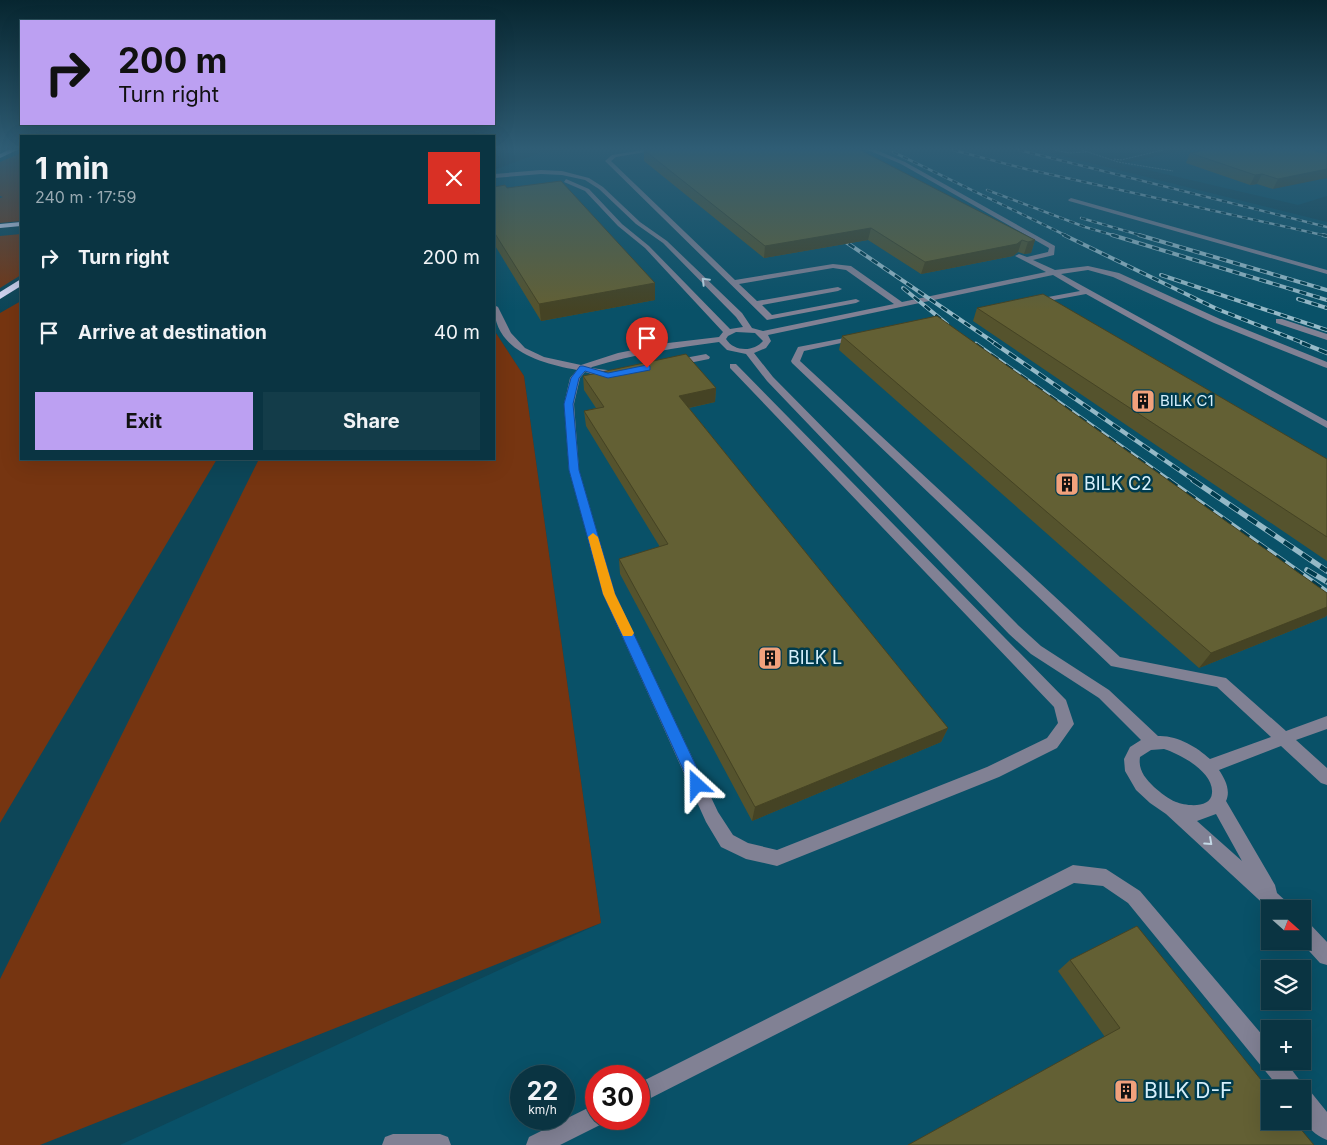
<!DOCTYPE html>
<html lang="en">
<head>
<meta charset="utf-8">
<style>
  :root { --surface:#0a3442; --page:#133c49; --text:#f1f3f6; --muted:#99aab2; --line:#2a4f5b; --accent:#bca0f2 }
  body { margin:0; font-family:Inter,sans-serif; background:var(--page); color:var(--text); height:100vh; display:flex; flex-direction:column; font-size:19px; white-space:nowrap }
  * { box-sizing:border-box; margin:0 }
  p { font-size:16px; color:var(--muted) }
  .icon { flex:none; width:28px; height:28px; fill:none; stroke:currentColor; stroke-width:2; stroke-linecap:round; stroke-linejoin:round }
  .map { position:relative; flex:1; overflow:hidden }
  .details { position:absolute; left:20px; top:135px; width:475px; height:325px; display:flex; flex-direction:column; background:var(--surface); border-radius:0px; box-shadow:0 5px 20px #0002,0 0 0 1px var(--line) }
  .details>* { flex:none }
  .hud { position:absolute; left:20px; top:20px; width:475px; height:105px; border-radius:0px; box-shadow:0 5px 20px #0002,0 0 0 1px var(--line); background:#bca0f2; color:#111; overflow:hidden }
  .needle { width:32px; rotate:111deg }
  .controls { position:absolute; left:1261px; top:900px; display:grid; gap:10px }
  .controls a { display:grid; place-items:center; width:50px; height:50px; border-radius:0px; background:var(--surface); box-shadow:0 5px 20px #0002,0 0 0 1px var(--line); font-size:25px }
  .speed { position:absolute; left:510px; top:1065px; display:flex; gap:10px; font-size:25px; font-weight:700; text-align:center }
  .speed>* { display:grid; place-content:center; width:65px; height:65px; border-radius:50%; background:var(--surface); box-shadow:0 5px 20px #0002,0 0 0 1px var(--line); line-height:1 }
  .speed small { font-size:12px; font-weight:400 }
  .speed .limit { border:8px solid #d22; background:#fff; color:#111 }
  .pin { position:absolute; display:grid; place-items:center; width:42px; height:42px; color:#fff; margin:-51px -21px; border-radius:50% 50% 50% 0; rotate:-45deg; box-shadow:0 0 5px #0007 }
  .pin .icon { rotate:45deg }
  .me { position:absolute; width:55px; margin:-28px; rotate:336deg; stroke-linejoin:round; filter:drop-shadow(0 0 4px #0008) }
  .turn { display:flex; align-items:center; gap:18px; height:105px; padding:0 15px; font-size:22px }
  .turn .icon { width:65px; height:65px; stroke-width:2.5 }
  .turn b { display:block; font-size:35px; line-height:42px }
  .round { display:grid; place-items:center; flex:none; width:52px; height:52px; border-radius:0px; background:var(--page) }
  .head { display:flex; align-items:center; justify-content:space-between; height:85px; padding:0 15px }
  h1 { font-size:30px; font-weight:700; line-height:38px }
  .primary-button { display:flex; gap:10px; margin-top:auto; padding:10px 15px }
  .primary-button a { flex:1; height:58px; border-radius:0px; background:var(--accent); color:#111; font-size:20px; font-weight:700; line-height:58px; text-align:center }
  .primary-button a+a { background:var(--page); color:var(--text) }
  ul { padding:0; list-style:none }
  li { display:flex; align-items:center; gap:15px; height:75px; padding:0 15px }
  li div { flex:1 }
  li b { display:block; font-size:19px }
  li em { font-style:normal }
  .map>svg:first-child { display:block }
  .built { fill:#095168; fill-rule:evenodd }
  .green { fill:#763511 }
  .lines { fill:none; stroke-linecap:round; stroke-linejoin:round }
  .path { stroke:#6f98a8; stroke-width:1; stroke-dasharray:2 1; stroke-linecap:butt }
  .minor { fill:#818194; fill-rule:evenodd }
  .highway { fill:#ddddf9; fill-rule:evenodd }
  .rail-far3-casing { stroke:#95b9c7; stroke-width:2.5 }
  .rail-far2-casing { stroke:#95b9c7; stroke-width:4 }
  .rail-far1-casing { stroke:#95b9c7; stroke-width:4.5 }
  .rail-casing { stroke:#95b9c7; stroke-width:5.5 }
  .rail-far3 { stroke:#003b4d; stroke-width:2; stroke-dasharray:5.5; stroke-linecap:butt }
  .rail-far2 { stroke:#003b4d; stroke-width:2.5; stroke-dasharray:7; stroke-linecap:butt }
  .rail-far1 { stroke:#003b4d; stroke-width:3; stroke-dasharray:9; stroke-linecap:butt }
  .rail { stroke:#003b4d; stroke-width:4; stroke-dasharray:11; stroke-linecap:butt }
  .wall { fill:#55532d }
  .shaded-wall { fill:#454324 }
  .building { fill:#636034; stroke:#454324 }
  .oneway { stroke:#c4d9e6 }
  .route { fill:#1a73e8; stroke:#114b97 }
  .slow { fill:#f59e0b }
  .labels { text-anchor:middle; stroke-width:5; stroke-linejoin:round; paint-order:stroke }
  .far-poi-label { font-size:15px; fill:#d5effb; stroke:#003b4d; text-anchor:start }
  .poi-label { font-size:18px; fill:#d5effb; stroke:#003b4d; text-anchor:start }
  .near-poi-label { font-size:21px; fill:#d5effb; stroke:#003b4d; text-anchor:start }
</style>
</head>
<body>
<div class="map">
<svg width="1327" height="1145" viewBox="0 0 1327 1145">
  <rect width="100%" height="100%" fill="#0d4658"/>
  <g class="built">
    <path d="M566,150H1038L1327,222V1145H120L601,923L524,376L494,330V170L539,153ZM1270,909H1302V941H1270ZM1270,969H1302V1001H1270ZM1270,1029H1302V1061H1270ZM521,1076H564V1119H521ZM596,1076H639V1119H596ZM1270,1089H1302V1121H1270Z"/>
    <polygon points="1183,150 1293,150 1327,160 1327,196 1298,205 1122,164"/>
  </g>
  <g class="green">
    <polygon points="21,153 21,221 0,223 0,198 3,197 0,196 0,162"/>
    <polygon points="21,234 21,275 0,288 0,236"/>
    <polygon points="21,301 21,459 217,459 0,823 0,313"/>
    <polygon points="494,330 524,376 601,923 40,1145 0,1145 0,979 259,459 494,459"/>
  </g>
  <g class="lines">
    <g class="path">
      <polyline points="1055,150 1069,153 1086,152"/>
      <polyline points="1082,150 1118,162 1173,171"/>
      <polyline points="1114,159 1121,160 1163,150"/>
    </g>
    <g class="minor">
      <path d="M643,150H657L616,157L611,161L735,280L833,264L851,266L902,302L1046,272L1015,256L1019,254L1027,257L1048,252L1049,248L901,164L868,150H876L905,162L1055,246L1054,255L1033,260L1055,270L1088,266L1119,273L1220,319L1327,362V368L1324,367L1214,323L1113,277L1088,270L1061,274L1327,421V428L1086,294L1032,304V300L1080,291L1053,275L768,335L771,341L766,348L754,353L773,377L1019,626L1041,646L1109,690L1158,736C1177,735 1197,747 1210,759L1271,737L1217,687L1111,666L792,363L791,361L798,347L860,335V339L804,351L800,361L1120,657L1226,678L1286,731L1327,716V729L1296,740L1327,768V785L1321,783L1281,746L1219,770C1225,779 1231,790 1226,801L1275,885L1277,893L1288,903L1291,909L1270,910L1166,814L1150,803L1136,790L1125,771L1124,759L1130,747L1141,740L1099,698L1031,654L1009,634L767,381L746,354L727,350L719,342C676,348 634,354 592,367L591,368L615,371L620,374C610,381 596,375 585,372L580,378L574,404L579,470L615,594L718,812L733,835L748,843L777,850L987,767L1047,738L1058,723L1054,707L730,368V364H736L1066,700L1074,724L1057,748L999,777L777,866L746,859L721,847L706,822L603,594L569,470L564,404L570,378L577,370C540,363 494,351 494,305L498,307L511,333L525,348L544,357L581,365L618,353L668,343L719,337L723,332L645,248L618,226L585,191L564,182L566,179L589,189L622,224L649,246L730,329L743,327L736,317L663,243L636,224L599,189L585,180L562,175L541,174L494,178V174L541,170L562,171L589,178L603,187L640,222L667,241L742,313L752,328L763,331L894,304L846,270L833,268L739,284L757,301L838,287L842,289L838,291L762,305L772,315L856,299L860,301L856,303L767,320L605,161L612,155ZM736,332L755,333L763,341C754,352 734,352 726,339L728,336ZM1164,749C1180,754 1214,772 1212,793C1211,809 1186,806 1176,802C1168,799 1160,792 1154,787C1145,778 1138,770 1140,757L1151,750ZM1216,814L1242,861L1197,821Z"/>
      <polygon points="1071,198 1327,270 1327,274 1069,201 1068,200"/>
      <polygon points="1276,319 1282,319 1327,334 1327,340 1276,323"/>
      <polygon points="706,354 710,357 709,359 674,366 669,363 674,360"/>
      <path d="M1073,865L1106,869L1140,891L1270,1044V1061H1285L1301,1082L1304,1089L1310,1091L1327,1112V1140C1302,1130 1302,1111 1302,1089H1280L1128,903L1103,886L1074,883L639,1104V1083Z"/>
      <polygon points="1302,921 1309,923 1327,942 1327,965 1320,963 1300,941 1302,941"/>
      <polygon points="596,1104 596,1119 605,1119 604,1123 560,1145 526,1145 529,1137"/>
      <polygon points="393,1134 440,1134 448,1137 451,1145 382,1145 385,1137"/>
    </g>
    <g class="highway">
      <polygon points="8,150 17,150 0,158 0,154"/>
      <polygon points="21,222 21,226 0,228 0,224"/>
      <polygon points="21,279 21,286 0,299 0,292"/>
    </g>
    <g class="rail-far3-casing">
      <g id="rail-far3">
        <polyline points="953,150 1026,169 1327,236"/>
        <polyline points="1019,150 1327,227"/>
        <polyline points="893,152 1067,236"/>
        <polyline points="987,190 1085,227 1116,236"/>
        <polyline points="1081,218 1143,236"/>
      </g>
    </g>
    <g class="rail-far2-casing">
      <g id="rail-far2">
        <polyline points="1064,235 1217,309 1306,344"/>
        <polyline points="1112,235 1327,300"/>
        <polyline points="1139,235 1327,290"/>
        <polyline points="1323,235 1327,236"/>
        <polyline points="837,236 996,344"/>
        <polyline points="1161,275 1327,330"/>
        <polyline points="903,288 947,324"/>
        <polyline points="1298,299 1327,308"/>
      </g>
    </g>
    <g class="rail-far1-casing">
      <g id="rail-far1">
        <polyline points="994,343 1195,481"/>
        <polyline points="1302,343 1327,353"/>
        <polyline points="976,344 1170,481"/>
      </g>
    </g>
    <g class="rail-casing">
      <g id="rail">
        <polyline points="1168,480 1327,592"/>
        <polyline points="1193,480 1327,571"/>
        <polyline points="1307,570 1327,582"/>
      </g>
    </g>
    <use href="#rail-far3" class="rail-far3"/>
    <use href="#rail-far2" class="rail-far2"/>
    <use href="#rail-far1" class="rail-far1"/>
    <use href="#rail" class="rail"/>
  </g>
  <g class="wall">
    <polygon points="644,150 1035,240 1031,253 1024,254 1018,252 1013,256 921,274 868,240 764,258 644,161"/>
    <polygon points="1311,150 1273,189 1257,184 1250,185 1186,163 1190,153"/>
    <polygon points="494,187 507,188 655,283 655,300 541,321 494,244"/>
    <polygon points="977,308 1327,459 1327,561 973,321"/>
    <polygon points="842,336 1327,593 1327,615 1325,617 1199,668 839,350"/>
    <polygon points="583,376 716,388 715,402 689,408 948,728 941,742 752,821 620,574 619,559 660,547 586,426 584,411 596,408 584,390"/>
    <polygon points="1070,960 1314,1145 1105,1037 1058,971"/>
  </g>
  <g class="shaded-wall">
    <polygon points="1327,169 1327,178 1273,189 1278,179"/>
    <polygon points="1262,174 1257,184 1250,185 1255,175"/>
    <polygon points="871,228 868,240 764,258 765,246"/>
    <polygon points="1022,240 1018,252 1013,256 921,274 925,262"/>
    <polygon points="1035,240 1031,253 1024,254 1028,242"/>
    <polygon points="655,283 655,300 541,321 539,304"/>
    <polygon points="716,388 715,402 679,410 679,396"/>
    <polygon points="1327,607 1327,615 1325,617 1199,668 1211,653"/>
    <polygon points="948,728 941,742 752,821 755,807"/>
  </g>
  <g class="building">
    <polygon points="644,150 860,150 1035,240 1028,242 1022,240 1017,244 925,262 871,228 765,246"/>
    <polygon points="1206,150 1311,150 1327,154 1327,169 1278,179 1262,174 1255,175 1190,153"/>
    <polygon points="561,181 655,283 539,304 494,232 494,187 505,185 507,188"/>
    <polygon points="1043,294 1327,459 1327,537 977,308"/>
    <polygon points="937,316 1327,593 1327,607 1211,653 842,336"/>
    <polygon points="686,354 716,388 679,396 948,728 755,807 619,559 668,544 584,411 604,407 583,376"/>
    <polygon points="1137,926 1270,1091 1270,1121 1294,1121 1314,1145 908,1145 1120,1028 1070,960"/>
  </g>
  <defs><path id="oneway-chevron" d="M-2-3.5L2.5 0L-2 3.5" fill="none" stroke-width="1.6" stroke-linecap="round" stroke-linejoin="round" transform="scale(1.25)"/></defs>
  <g class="oneway">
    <use href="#oneway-chevron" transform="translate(705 281) rotate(-135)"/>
    <use href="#oneway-chevron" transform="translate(1209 842) rotate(42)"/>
  </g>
  <linearGradient id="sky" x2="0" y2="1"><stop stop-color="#072630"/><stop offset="0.48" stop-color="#2f5d75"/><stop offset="1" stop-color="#2f5d75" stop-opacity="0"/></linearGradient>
  <rect width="1327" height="310" fill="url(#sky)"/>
  <polygon class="route" points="647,365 650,366 650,370 608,378 585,371 579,378 573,404 579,470 615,594 705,785 702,789 697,791 692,789 603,594 569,470 564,404 571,378 580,366 583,366 608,373"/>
  <polygon class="slow" points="593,533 598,537 615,594 634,633 632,636 623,636 603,594 588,537"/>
  <defs>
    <g id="building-square" transform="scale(1.25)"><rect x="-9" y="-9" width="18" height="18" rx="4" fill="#f1a17c" stroke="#003b4d"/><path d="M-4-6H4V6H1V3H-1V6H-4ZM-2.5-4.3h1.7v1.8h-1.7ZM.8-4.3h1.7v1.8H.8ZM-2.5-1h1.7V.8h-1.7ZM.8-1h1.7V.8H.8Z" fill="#111"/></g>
  </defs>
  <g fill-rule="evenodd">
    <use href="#building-square" x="1143" y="401"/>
    <use href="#building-square" x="1067" y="484"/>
    <use href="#building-square" x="770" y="658"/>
    <use href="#building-square" x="1126" y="1091"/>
  </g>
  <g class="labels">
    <g class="far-poi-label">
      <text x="1160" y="406">BILK C1</text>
    </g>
    <g class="poi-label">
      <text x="1084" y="490">BILK C2</text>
      <text x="788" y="664">BILK L</text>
    </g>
    <g class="near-poi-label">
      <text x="1144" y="1098">BILK D-F</text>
    </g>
  </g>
</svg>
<div class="controls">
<a><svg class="needle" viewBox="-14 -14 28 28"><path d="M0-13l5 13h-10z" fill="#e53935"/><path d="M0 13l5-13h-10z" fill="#99aab2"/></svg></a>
<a><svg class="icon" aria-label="layers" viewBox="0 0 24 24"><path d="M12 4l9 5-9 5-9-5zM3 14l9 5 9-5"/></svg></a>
<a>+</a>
<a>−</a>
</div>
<div class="speed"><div>22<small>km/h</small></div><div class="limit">30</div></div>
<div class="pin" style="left:647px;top:368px;background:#d93025"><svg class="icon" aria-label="arrive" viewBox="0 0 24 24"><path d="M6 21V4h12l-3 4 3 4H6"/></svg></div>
<svg class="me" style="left:697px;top:785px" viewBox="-20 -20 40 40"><path d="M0-17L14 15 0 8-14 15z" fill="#1a73e8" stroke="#fff" stroke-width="4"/></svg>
<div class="hud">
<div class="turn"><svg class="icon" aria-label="right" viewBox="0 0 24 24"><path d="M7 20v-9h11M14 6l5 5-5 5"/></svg><div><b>200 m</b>Turn right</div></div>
</div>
<section class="details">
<div class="head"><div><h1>1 min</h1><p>240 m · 17:59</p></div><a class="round" style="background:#d93025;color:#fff"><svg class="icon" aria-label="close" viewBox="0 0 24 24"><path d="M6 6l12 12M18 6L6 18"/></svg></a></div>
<ul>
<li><svg class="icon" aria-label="right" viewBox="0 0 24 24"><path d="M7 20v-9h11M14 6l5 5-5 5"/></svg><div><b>Turn right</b></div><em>200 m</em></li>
<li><svg class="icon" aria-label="arrive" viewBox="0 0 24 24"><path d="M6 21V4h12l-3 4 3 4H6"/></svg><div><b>Arrive at destination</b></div><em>40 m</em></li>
</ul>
<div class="primary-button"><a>Exit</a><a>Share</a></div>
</section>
</div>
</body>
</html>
